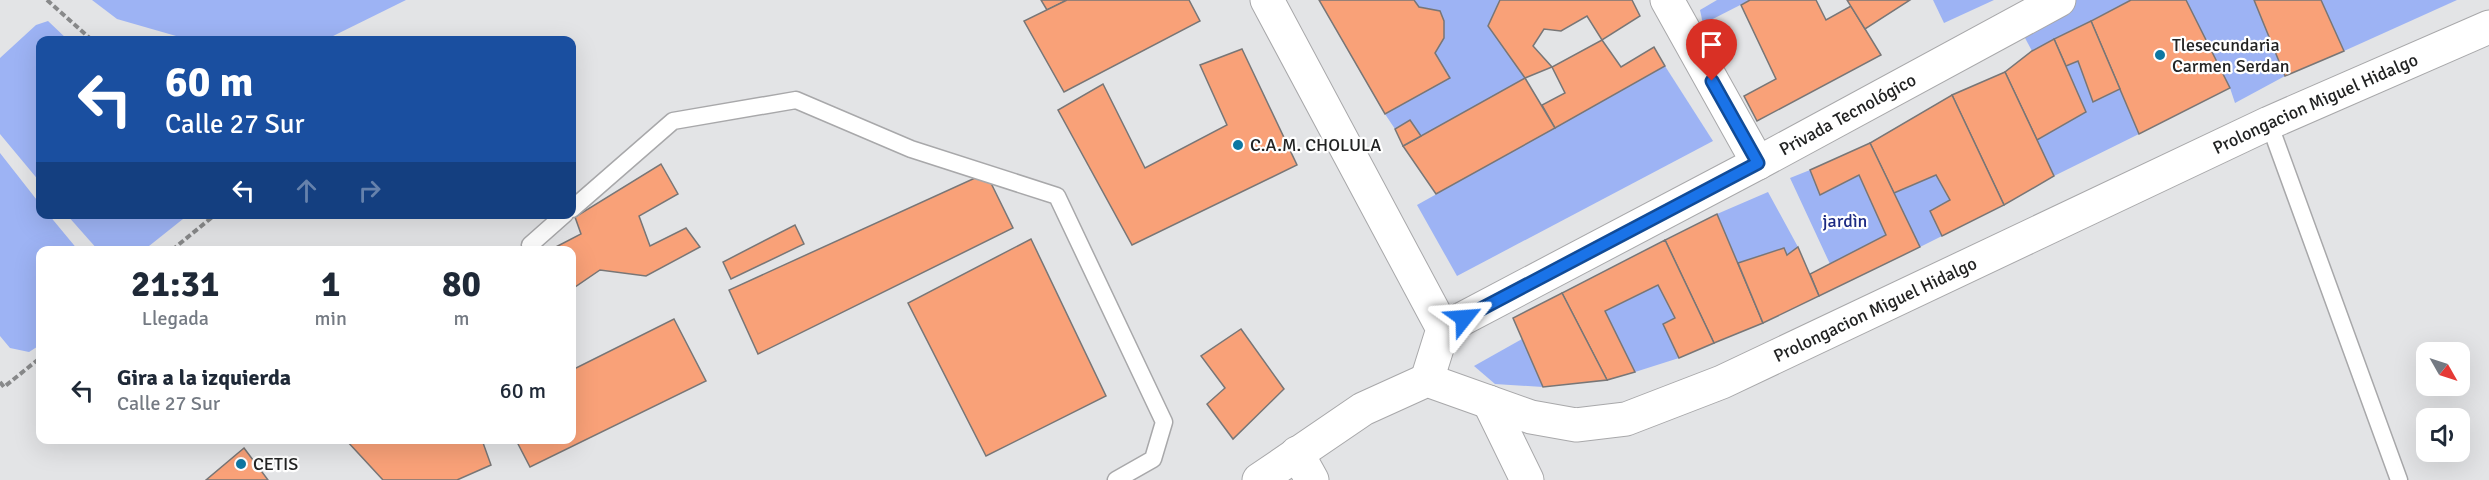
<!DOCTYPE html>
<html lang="es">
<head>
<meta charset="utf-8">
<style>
  :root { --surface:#fff; --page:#f2f2f3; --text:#1f2937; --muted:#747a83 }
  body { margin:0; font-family:Signika,sans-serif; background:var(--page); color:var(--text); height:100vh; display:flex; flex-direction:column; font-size:22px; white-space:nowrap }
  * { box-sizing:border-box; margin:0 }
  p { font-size:20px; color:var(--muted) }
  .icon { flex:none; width:33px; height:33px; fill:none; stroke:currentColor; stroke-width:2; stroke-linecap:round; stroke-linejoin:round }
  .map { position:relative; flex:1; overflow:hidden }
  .drawer { position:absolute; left:36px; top:246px; width:540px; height:198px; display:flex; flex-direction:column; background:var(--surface); border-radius:12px; box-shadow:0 6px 24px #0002 }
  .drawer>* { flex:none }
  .guide { position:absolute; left:36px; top:36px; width:540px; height:183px; border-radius:12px; box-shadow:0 6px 24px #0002; background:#1a4fa0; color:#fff; overflow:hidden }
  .needle { width:39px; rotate:129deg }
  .fabs { position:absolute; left:2416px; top:342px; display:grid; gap:12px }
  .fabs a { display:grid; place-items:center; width:54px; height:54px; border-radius:12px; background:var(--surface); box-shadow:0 6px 24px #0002; font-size:30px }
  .pin { position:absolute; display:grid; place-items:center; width:51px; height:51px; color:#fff; margin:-62px -26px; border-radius:50% 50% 50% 0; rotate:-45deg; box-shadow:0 0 6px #0007 }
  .pin .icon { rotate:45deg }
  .me { position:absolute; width:66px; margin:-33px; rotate:62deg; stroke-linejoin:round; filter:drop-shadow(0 0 4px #0008) }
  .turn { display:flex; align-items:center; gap:21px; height:126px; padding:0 30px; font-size:27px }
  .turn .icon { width:78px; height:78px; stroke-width:2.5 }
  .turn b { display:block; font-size:42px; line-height:51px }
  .lanes { display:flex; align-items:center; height:57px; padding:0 30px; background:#0003; justify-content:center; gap:30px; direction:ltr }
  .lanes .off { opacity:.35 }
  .eta { display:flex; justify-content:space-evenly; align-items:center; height:102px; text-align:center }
  .eta b { font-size:36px; font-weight:800; line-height:42px }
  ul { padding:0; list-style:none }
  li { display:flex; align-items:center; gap:18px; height:84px; padding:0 30px }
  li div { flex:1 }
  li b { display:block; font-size:22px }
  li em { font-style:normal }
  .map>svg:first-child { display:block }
  .green { fill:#9db3f4 }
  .building { fill:#f9a178; stroke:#787676; stroke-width:1.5 }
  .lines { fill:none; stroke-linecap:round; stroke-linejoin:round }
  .service-casing { stroke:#a8a8aa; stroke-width:19 }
  .minor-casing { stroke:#a8a8aa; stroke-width:35 }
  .tertiary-casing { stroke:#a8a8aa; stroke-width:35 }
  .path { stroke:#88898a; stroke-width:4; stroke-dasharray:6 3; stroke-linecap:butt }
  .service { stroke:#fff; stroke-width:16 }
  .minor { stroke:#fff; stroke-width:33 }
  .tertiary { stroke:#fff; stroke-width:33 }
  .route-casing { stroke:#114b97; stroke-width:15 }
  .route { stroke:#1a73e8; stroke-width:10 }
  .poi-dot { fill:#0d77a2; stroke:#fff; stroke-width:2 }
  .labels { text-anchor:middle; stroke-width:4.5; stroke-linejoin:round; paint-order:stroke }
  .poi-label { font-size:18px; fill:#222323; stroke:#fff; text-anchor:start }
  .street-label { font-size:18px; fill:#222323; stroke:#fff }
  .park-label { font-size:18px; fill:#1c2a83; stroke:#fff }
</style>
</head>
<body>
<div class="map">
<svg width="2489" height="480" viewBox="0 0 2489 480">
  <rect width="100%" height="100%" fill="#e3e4e6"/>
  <g class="green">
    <polygon points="92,0 406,0 325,40 190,40 117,19"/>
    <path d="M1414,0H1500L1488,26L1525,78L1421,136L1410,120L1395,129L1385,114L1449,78L1435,53C1444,38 1447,28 1440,11L1419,7Z"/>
    <polygon points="1717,0 1750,0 1703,24 1700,10"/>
    <polygon points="1933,0 1994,0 1944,23"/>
    <polygon points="2059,0 2131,0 2032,51 2017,23"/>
    <polygon points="2186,0 2254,0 2285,76 2235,103 2230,88"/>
    <polygon points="2321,0 2457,0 2344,51"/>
    <polygon points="48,21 68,40 40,40 40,182 0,134 0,58 36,25"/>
    <polygon points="2078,61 2093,102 2120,89 2139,134 2054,176 2037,140 2086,112 2066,66"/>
    <polygon points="1665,66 1713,141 1457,276 1417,205"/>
    <polygon points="0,153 40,204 40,214 49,215 78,250 40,250 40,345 29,352 10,348 0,336"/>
    <polygon points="1810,170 1820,195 1859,175 1886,235 1830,264 1790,178"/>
    <polygon points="1936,175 1950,200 1930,211 1942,236 1920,247 1894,193"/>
    <polygon points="1768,192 1798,247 1787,255 1784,248 1738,263 1717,214"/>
    <polygon points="67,215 188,215 144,250 98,250"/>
    <polygon points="1658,285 1675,318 1663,324 1679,358 1635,372 1605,311"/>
    <polygon points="1522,339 1543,387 1495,384 1474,366"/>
  </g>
  <g class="building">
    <polygon points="1041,0 1067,0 1047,10"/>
    <polygon points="1067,0 1189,0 1200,21 1064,92 1024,21"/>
    <polygon points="1319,0 1414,0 1419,7 1440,11 1444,21 1444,38 1435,53 1450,78 1385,114"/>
    <polygon points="1500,0 1632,0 1640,16 1602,40 1587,16 1561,31 1544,29 1533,46 1552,67 1525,78 1488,26"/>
    <polygon points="1750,0 1816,0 1826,20 1851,6 1881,55 1757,121 1744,96 1776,79 1741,5"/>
    <polygon points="1847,0 1910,0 1865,29"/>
    <polygon points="2131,0 2186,0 2230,88 2139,134 2091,21"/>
    <polygon points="2254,0 2321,0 2344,51 2285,76"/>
    <polygon points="2091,21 2120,89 2093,102 2078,61 2066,66 2054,39"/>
    <polygon points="2054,39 2086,112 2037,140 2005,72 2032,51"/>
    <polygon points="1602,40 1621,67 1654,47 1665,66 1555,128 1542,105 1565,93 1552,67"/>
    <polygon points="1242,49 1297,165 1132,245 1058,110 1103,84 1145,168 1227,125 1200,65"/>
    <polygon points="2005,72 2054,176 2004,205 1952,95"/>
    <polygon points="1525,78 1555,128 1436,194 1403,146"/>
    <polygon points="1952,95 2004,205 1942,236 1930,211 1950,200 1936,175 1894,193 1870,143"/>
    <polygon points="1410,120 1421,136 1403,146 1395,129"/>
    <polygon points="1870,143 1920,247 1819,296 1810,274 1886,235 1859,175 1820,195 1810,170"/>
    <polygon points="661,164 678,194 639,216 650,246 686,228 700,247 646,276 600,270 572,289 572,250 550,250 581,234 575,217"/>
    <polygon points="986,173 1013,228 758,354 729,290"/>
    <polygon points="1717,214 1763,323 1714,343 1665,240"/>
    <polygon points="795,225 804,244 731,279 723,262"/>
    <polygon points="1031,239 1106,396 986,456 908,303"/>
    <polygon points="1665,240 1714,343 1679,358 1663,324 1675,318 1658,285 1605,311 1635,372 1607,380 1562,293"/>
    <polygon points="1798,247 1819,296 1763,323 1738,263 1784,248 1787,255"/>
    <polygon points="1562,293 1607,380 1543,387 1513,318"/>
    <polygon points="674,319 706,381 530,467 516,440 572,440 572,370"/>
    <polygon points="1241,329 1284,389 1233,439 1207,404 1225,388 1201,356"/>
    <polygon points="346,440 482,440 491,465 457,480 383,480"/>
    <polygon points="244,448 268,480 206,480"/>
  </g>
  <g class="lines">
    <g class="service-casing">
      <g id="service">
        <polyline points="2269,123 2399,480"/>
        <polyline points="572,209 673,121 796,100 911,149 1057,196 1164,422 1153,459 1116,480"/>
        <polyline points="530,245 565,214"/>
      </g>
    </g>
    <g class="minor-casing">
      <g id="minor">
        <polyline points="1267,0 1443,329 1427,380"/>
        <polyline points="1667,0 1758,163"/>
        <path id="s1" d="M1443,329L1758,163L2059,0"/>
        <polyline points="1489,402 1527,480"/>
        <polyline points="1297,453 1312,480"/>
      </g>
    </g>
    <g class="tertiary-casing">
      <g id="tertiary">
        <path id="s2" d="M1259,480L1363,409L1427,380L1531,417L1576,425L1626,419L1722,382L2269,123L2489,27"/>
      </g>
    </g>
    <g class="path">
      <polyline points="47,0 92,40"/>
      <polyline points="172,250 216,214"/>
      <polyline points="0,382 4,387 40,358"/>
    </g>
    <use href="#service" class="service"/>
    <use href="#minor" class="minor"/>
    <use href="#tertiary" class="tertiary"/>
  </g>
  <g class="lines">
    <g class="route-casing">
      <polyline id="route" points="1464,318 1758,163 1712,81"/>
    </g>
    <use href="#route" class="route"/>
  </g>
  <g class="poi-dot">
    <circle cx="2160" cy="55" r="6"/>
    <circle cx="1238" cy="145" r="6"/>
    <circle cx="241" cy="464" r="6"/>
  </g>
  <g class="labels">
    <g class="poi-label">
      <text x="2172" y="51">Tlesecundaria<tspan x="2172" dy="21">Carmen Serdan</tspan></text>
      <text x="1250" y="151">C.A.M. CHOLULA</text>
      <text x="253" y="470">CETIS</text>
    </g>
    <g class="street-label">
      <text dy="6" stroke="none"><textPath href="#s2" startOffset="1161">Prolongacion Miguel Hidalgo</textPath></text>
      <text dy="6" stroke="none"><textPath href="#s1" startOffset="458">Privada Tecnológico</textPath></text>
      <text dy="6" stroke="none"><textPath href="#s2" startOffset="675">Prolongacion Miguel Hidalgo</textPath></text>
    </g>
    <g class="park-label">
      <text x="1845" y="227">jardìn</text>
    </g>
  </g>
</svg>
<div class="fabs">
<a><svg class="needle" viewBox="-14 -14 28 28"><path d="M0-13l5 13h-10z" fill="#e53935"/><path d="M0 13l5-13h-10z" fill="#747a83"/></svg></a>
<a><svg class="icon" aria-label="sound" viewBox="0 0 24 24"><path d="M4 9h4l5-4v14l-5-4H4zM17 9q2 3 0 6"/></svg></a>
</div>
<div class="pin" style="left:1712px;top:81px;background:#d93025"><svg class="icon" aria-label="arrive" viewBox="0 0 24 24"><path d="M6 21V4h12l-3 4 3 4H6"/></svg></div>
<svg class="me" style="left:1464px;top:318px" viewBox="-20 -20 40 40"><path d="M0-17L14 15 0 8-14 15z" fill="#1a73e8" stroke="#fff" stroke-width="4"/></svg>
<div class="guide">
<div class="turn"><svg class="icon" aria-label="left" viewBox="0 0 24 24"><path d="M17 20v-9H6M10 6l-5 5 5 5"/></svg><div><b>60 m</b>Calle 27 Sur</div></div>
<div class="lanes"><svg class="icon" aria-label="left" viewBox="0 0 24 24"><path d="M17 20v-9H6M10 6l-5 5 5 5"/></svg><svg class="icon off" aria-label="ahead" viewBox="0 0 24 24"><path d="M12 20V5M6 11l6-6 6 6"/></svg><svg class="icon off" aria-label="right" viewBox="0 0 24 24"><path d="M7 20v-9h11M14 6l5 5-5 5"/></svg></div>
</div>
<section class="drawer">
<div class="eta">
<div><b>21:31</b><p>Llegada</p></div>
<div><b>1</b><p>min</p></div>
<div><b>80</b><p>m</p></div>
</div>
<ul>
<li><svg class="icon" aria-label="left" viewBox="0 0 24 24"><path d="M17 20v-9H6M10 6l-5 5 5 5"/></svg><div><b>Gira a la izquierda</b><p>Calle 27 Sur</p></div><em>60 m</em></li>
</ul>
</section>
</div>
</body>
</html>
